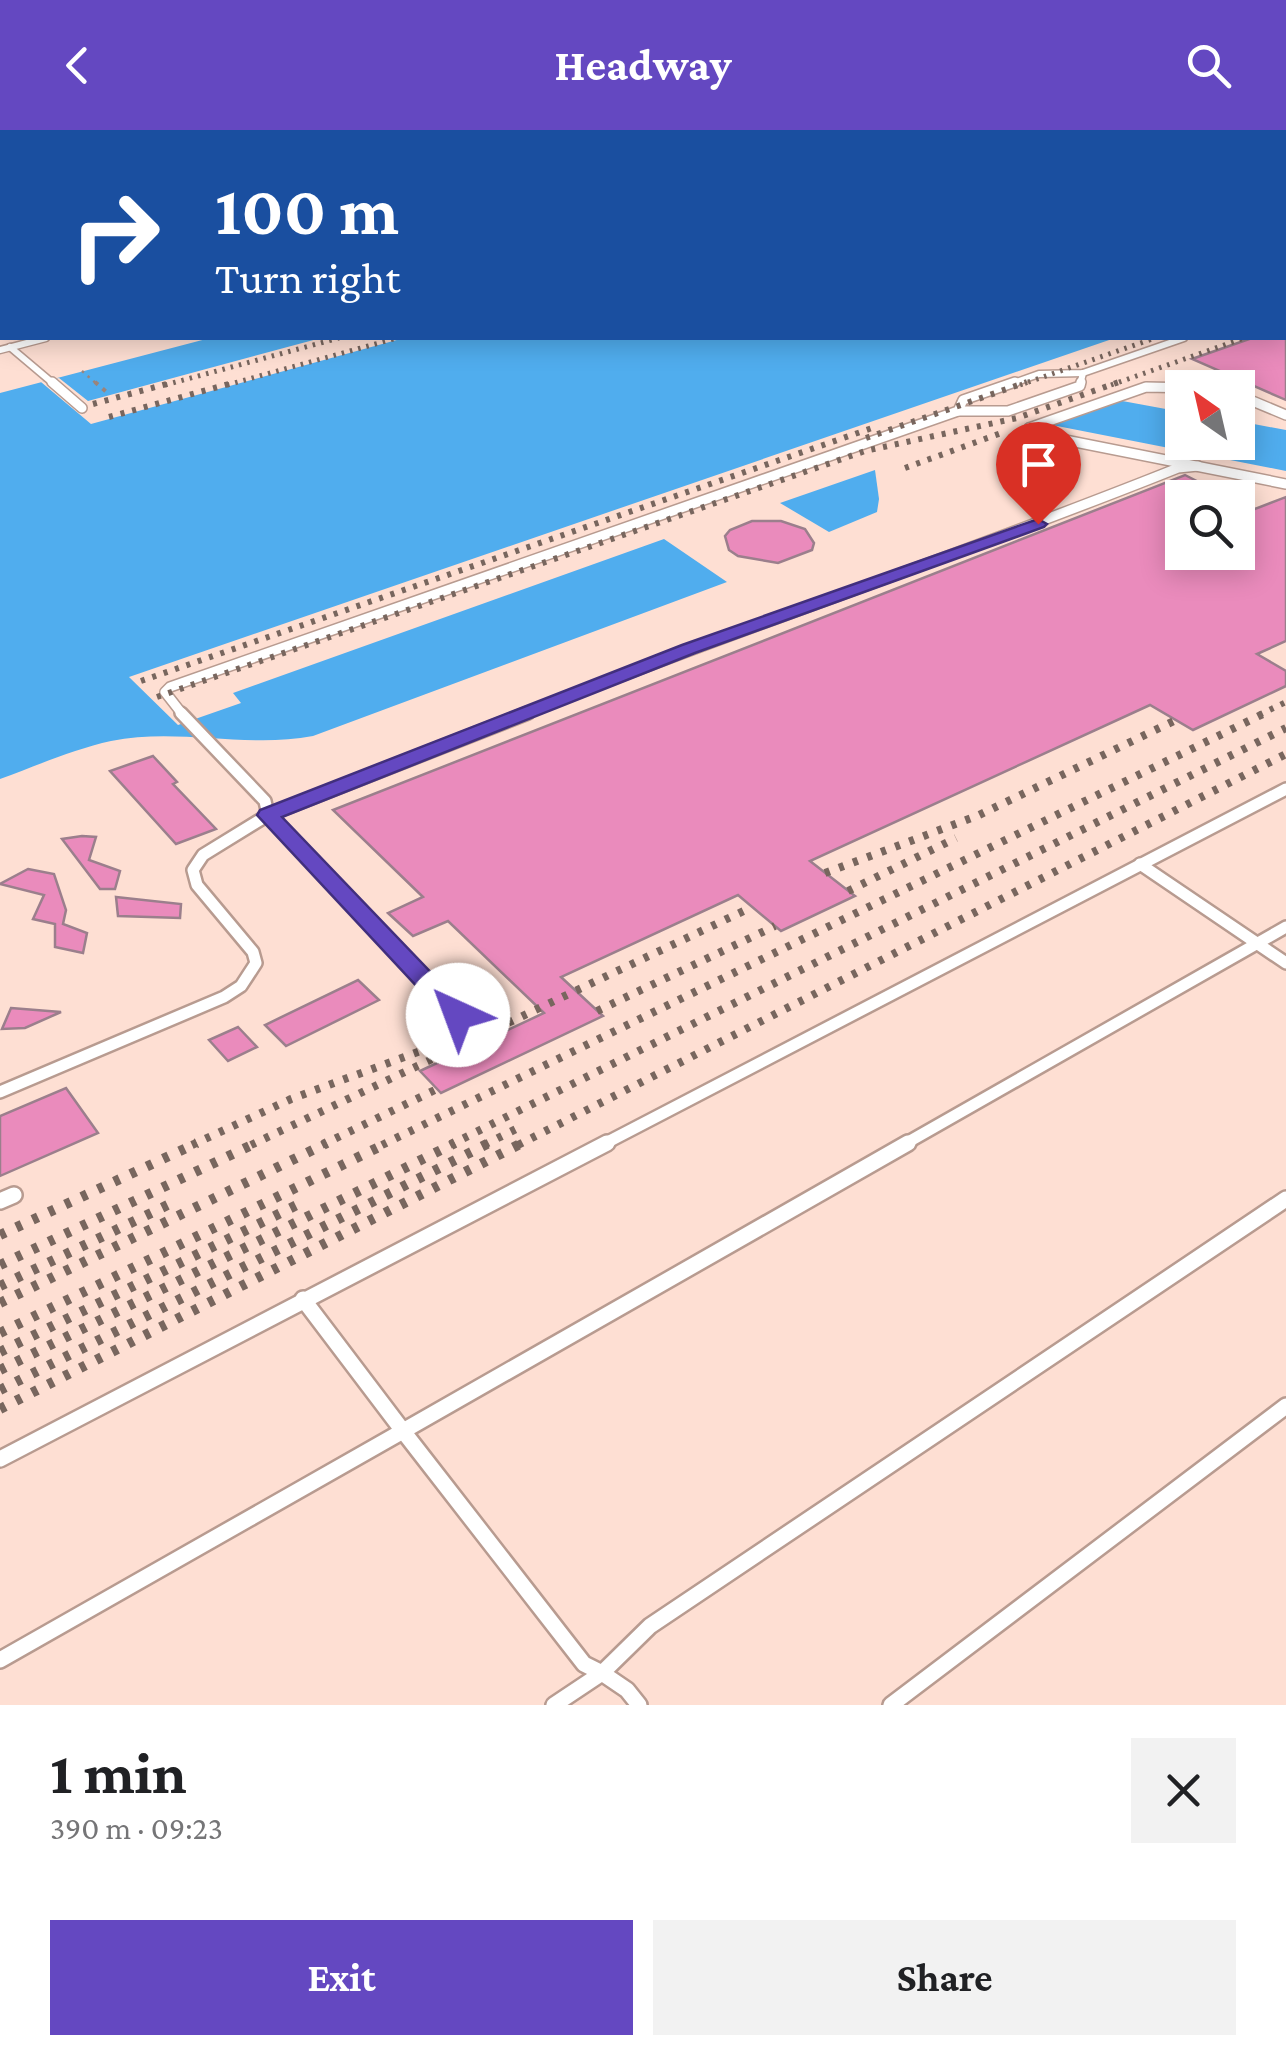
<!DOCTYPE html>
<html lang="en">
<head>
<meta charset="utf-8">
<style>
  :root { --surface:#fff; --page:#f2f2f2; --text:#202124; --muted:#757577; --accent:#6448c1 }
  body { margin:0; font-family:"Crimson Pro",serif; background:var(--page); color:var(--text); height:100vh; display:flex; flex-direction:column; font-size:38px; white-space:nowrap }
  * { box-sizing:border-box; margin:0 }
  p { font-size:32px; color:var(--muted) }
  .icon { flex:none; width:55px; height:55px; fill:none; stroke:currentColor; stroke-width:2; stroke-linecap:round; stroke-linejoin:round }
  .map { position:relative; height:1575px; overflow:hidden }
  .side { display:flex; flex-direction:column; background:var(--surface); flex:1 }
  .side>* { flex:none }
  .top-card { position:absolute; left:0px; top:0px; width:1288px; height:210px; box-shadow:0 5px 25px #0003; background:#1a4fa0; color:#fff; overflow:hidden }
  .needle { width:65px; rotate:326deg }
  .buttons { position:absolute; left:1165px; top:240px; display:grid; gap:20px }
  .buttons a { display:grid; place-items:center; width:90px; height:90px; border-radius:0px; background:var(--surface); box-shadow:0 5px 25px #0003; font-size:50px }
  .pin { position:absolute; display:grid; place-items:center; width:85px; height:85px; color:#fff; margin:-102px -42px; border-radius:50% 50% 50% 0; rotate:-45deg; box-shadow:0 0 10px #0007 }
  .pin .icon { rotate:45deg }
  .me { position:absolute; width:110px; margin:-55px; rotate:317deg; stroke-linejoin:round; filter:drop-shadow(0 0 8px #0008) }
  .turn { display:flex; align-items:center; gap:35px; height:210px; padding:0 50px; font-size:45px }
  .turn .icon { width:130px; height:130px; stroke-width:2.5 }
  .turn b { display:block; font-size:70px; line-height:85px }
  .round { display:grid; place-items:center; flex:none; width:105px; height:105px; border-radius:0px; background:var(--page) }
  .overview { display:flex; align-items:center; justify-content:space-between; height:170px; padding:0 50px }
  h1 { font-size:60px; font-weight:700; line-height:75px }
  .button { display:flex; gap:20px; margin-top:auto; padding:20px 50px }
  .button a { flex:1; height:115px; border-radius:0px; background:var(--accent); color:#fff; font-size:40px; font-weight:700; line-height:115px; text-align:center }
  .button a+a { background:var(--page); color:var(--text) }
  header { display:flex; justify-content:space-between; align-items:center; height:130px; padding:0 50px; background:var(--accent); color:#fff; font-size:45px; font-weight:700 }
  .map>svg:first-child { display:block }
  .water { fill:#50adee }
  .pier { fill:#fedfd3 }
  .building { fill:#ea8bbc; stroke:#9b7f8c; stroke-width:2.5 }
  .lines { fill:none; stroke-linecap:round; stroke-linejoin:round }
  .lane-far3-casing { stroke:#b89b90; stroke-width:9 }
  .lane-far2-casing { stroke:#b89b90; stroke-width:12 }
  .lane-far1-casing { stroke:#b89b90; stroke-width:16 }
  .lane-casing { stroke:#b89b90; stroke-width:20 }
  .street-casing { stroke:#b89b90; stroke-width:28 }
  .path-far1 { stroke:#9a847c; stroke-width:2.5; stroke-dasharray:2.5 5; stroke-linecap:butt }
  .path { stroke:#9a847c; stroke-width:4; stroke-dasharray:4 6; stroke-linecap:butt }
  .lane-far3 { stroke:#fff; stroke-width:6 }
  .lane-far2 { stroke:#fff; stroke-width:9 }
  .lane-far1 { stroke:#fff; stroke-width:11 }
  .lane { stroke:#fff; stroke-width:15 }
  .street { stroke:#fff; stroke-width:22 }
  .rail-far3 { stroke:#78665e; stroke-width:5; stroke-dasharray:2.5 6; stroke-linecap:butt }
  .rail-far2 { stroke:#78665e; stroke-width:6; stroke-dasharray:4 8; stroke-linecap:butt }
  .rail-far1 { stroke:#78665e; stroke-width:8; stroke-dasharray:5 10; stroke-linecap:butt }
  .rail { stroke:#78665e; stroke-width:10; stroke-dasharray:6 12; stroke-linecap:butt }
  .route { fill:#6448c1; stroke:#412f7d; stroke-width:2.5 }
</style>
</head>
<body>
<header><svg class="icon" aria-label="back" viewBox="0 0 24 24"><path d="M15 5l-7 7 7 7"/></svg>Headway<svg class="icon" aria-label="search" viewBox="0 0 24 24"><circle cx="10" cy="10" r="6"/><path d="M15 15l6 6"/></svg></header>
<div class="map">
<svg width="1286" height="1575" viewBox="0 0 1286 1575">
  <rect width="100%" height="100%" fill="#fedfd3"/>
  <g class="water">
    <path d="M210,208H1115L129,547L178,595L241,573L233,563L664,409L727,452L313,606C246,619 178,597 111,611C74,619 36,636 0,649V263Z"/>
    <polygon points="1117,270 1182,282 1182,312 1238,312 1238,291 1286,300 1286,341 1052,295"/>
    <polygon points="875,340 879,369 877,382 829,402 780,373"/>
  </g>
  <polygon class="pier" points="321,208 404,208 91,294 41,252 59,248 88,271"/>
  <g class="building">
    <polygon points="1252,208 1286,208 1286,270 1192,229"/>
    <polygon points="1185,345 1230,368 1182,368 1182,422 1238,422 1238,371 1255,379 1286,367 1286,511 1257,524 1286,541 1286,556 1193,600 1150,575 810,731 855,766 781,801 738,765 561,847 603,886 441,963 420,941 544,883 448,791 413,806 388,783 423,767 333,680"/>
    <polygon points="752,391 781,391 805,399 814,413 812,420 778,433 738,426 729,420 725,406 730,400"/>
    <polygon points="153,626 177,652 173,654 216,699 176,714 110,641"/>
    <polygon points="82,706 96,707 89,730 120,741 115,759 100,759 62,709"/>
    <polygon points="28,739 54,744 66,780 63,794 87,803 83,823 55,817 55,794 33,789 44,765 0,754"/>
    <polygon points="116,767 181,774 180,788 118,786"/>
    <polygon points="358,850 379,870 286,916 265,895"/>
    <polygon points="11,878 61,882 25,898 2,899"/>
    <polygon points="238,897 257,917 228,931 209,910"/>
    <polygon points="66,958 98,1003 0,1046 0,986"/>
  </g>
  <g class="lines">
    <g class="lane-far3-casing">
      <g id="lane-far3">
        <polyline points="745,0 751,2"/>
        <polyline points="465,2 476,0"/>
        <polyline points="1259,2 1286,2"/>
        <polyline points="10,217 55,255"/>
        <polyline points="0,220 46,208"/>
        <polyline points="1008,255 1039,244 1083,243 1184,208"/>
        <polyline points="1080,255 1083,243"/>
      </g>
    </g>
    <g class="lane-far2-casing">
      <g id="lane-far2">
        <polyline points="52,252 82,278"/>
        <polyline points="1238,265 1286,285"/>
        <polyline points="958,281 1008,281 1080,256 1081,252"/>
        <polyline points="1029,298 1045,306 1286,354"/>
        <polyline points="1029,298 1146,257 1194,258"/>
        <polyline points="183,585 165,562 170,557 958,281 963,270 1015,252"/>
        <path d="M522,585C739,499 961,425 1178,338L1198,336"/>
      </g>
    </g>
    <g class="lane-far1-casing">
      <g id="lane-far1">
        <polyline points="1140,734 1286,833"/>
        <polyline points="458,885 268,685 528,583"/>
        <polyline points="0,962 224,867 241,856 256,833 253,822 197,755 193,740 203,725 268,685 265,671 181,583"/>
        <polyline points="602,1015 1286,659"/>
        <polyline points="903,1015 1286,797"/>
      </g>
    </g>
    <g class="lane-casing">
      <g id="lane">
        <polyline points="0,1071 14,1065"/>
        <polyline points="303,1169 403,1301 908,1013"/>
        <polyline points="0,1329 607,1013"/>
        <polyline points="0,1530 403,1301 584,1534 602,1543 554,1575"/>
        <polyline points="639,1575 627,1560 602,1543 650,1496 1286,1069"/>
        <polyline points="891,1575 1286,1276"/>
      </g>
    </g>
    <g class="street-casing">
      <polyline id="street" points="244,2 257,0"/>
    </g>
    <polyline class="path-far1" points="82,241 98,255"/>
    <polyline class="path" points="95,252 110,265"/>
    <use href="#lane-far3" class="lane-far3"/>
    <use href="#lane-far2" class="lane-far2"/>
    <use href="#lane-far1" class="lane-far1"/>
    <use href="#lane" class="lane"/>
    <use href="#street" class="street"/>
    <g class="rail-far3">
      <polyline points="64,2 77,0"/>
      <polyline points="148,2 159,0"/>
      <polyline points="175,2 187,0"/>
      <polyline points="269,2 282,0"/>
      <polyline points="869,2 883,0"/>
      <polyline points="165,255 339,208"/>
      <polyline points="227,255 397,208"/>
      <polyline points="1020,255 1155,208"/>
      <polyline points="1111,255 1244,208"/>
    </g>
    <g class="rail-far2">
      <polyline points="93,274 174,252"/>
      <polyline points="109,287 236,252"/>
      <polyline points="866,308 1027,252"/>
      <polyline points="905,338 1004,302"/>
      <polyline points="141,551 875,297"/>
      <polyline points="157,567 865,321 1017,288 1119,252"/>
      <polyline points="1259,585 1286,572"/>
    </g>
    <g class="rail-far1">
      <polyline points="825,743 977,686 1176,590"/>
      <polyline points="848,761 956,708"/>
      <polyline points="597,881 775,796"/>
      <polyline points="192,1015 291,969 426,919"/>
      <polyline points="251,1015 752,777"/>
      <polyline points="322,1015 437,959"/>
      <polyline points="382,1015 1265,583"/>
      <polyline points="450,1015 1286,598"/>
      <polyline points="484,1015 522,996"/>
      <polyline points="518,1015 1286,624"/>
    </g>
    <g class="rail">
      <polyline points="0,1105 197,1013"/>
      <polyline points="0,1135 256,1013"/>
      <polyline points="0,1156 176,1071"/>
      <polyline points="0,1173 327,1013"/>
      <polyline points="0,1203 387,1013"/>
      <polyline points="0,1222 305,1071"/>
      <polyline points="0,1240 455,1013"/>
      <polyline points="0,1260 489,1013"/>
      <polyline points="0,1279 522,1013"/>
    </g>
  </g>
  <polygon class="route" points="1038,389 1047,394 1044,397 695,523 282,687 467,880 470,885 467,891 449,891 257,685 260,680 682,515"/>
</svg>
<div class="buttons">
<a><svg class="needle" viewBox="-14 -14 28 28"><path d="M0-13l5 13h-10z" fill="#e53935"/><path d="M0 13l5-13h-10z" fill="#757577"/></svg></a>
<a><svg class="icon" aria-label="search" viewBox="0 0 24 24"><circle cx="10" cy="10" r="6"/><path d="M15 15l6 6"/></svg></a>
</div>
<div class="pin" style="left:1038px;top:394px;background:#d93025"><svg class="icon" aria-label="arrive" viewBox="0 0 24 24"><path d="M6 21V4h12l-3 4 3 4H6"/></svg></div>
<svg class="me" style="left:458px;top:885px" viewBox="-20 -20 40 40"><circle r="19" fill="#fff"/><path d="M0-13L10 11 0 6-10 11z" fill="#6448c1"/></svg>
<div class="top-card">
<div class="turn"><svg class="icon" aria-label="right" viewBox="0 0 24 24"><path d="M7 20v-9h11M14 6l5 5-5 5"/></svg><div><b>100 m</b>Turn right</div></div>
</div>
</div>
<section class="side">
<div class="overview"><div><h1>1 min</h1><p>390 m · 09:23</p></div><a class="round"><svg class="icon" aria-label="close" viewBox="0 0 24 24"><path d="M6 6l12 12M18 6L6 18"/></svg></a></div>
<div class="button"><a>Exit</a><a>Share</a></div>
</section>
</body>
</html>
